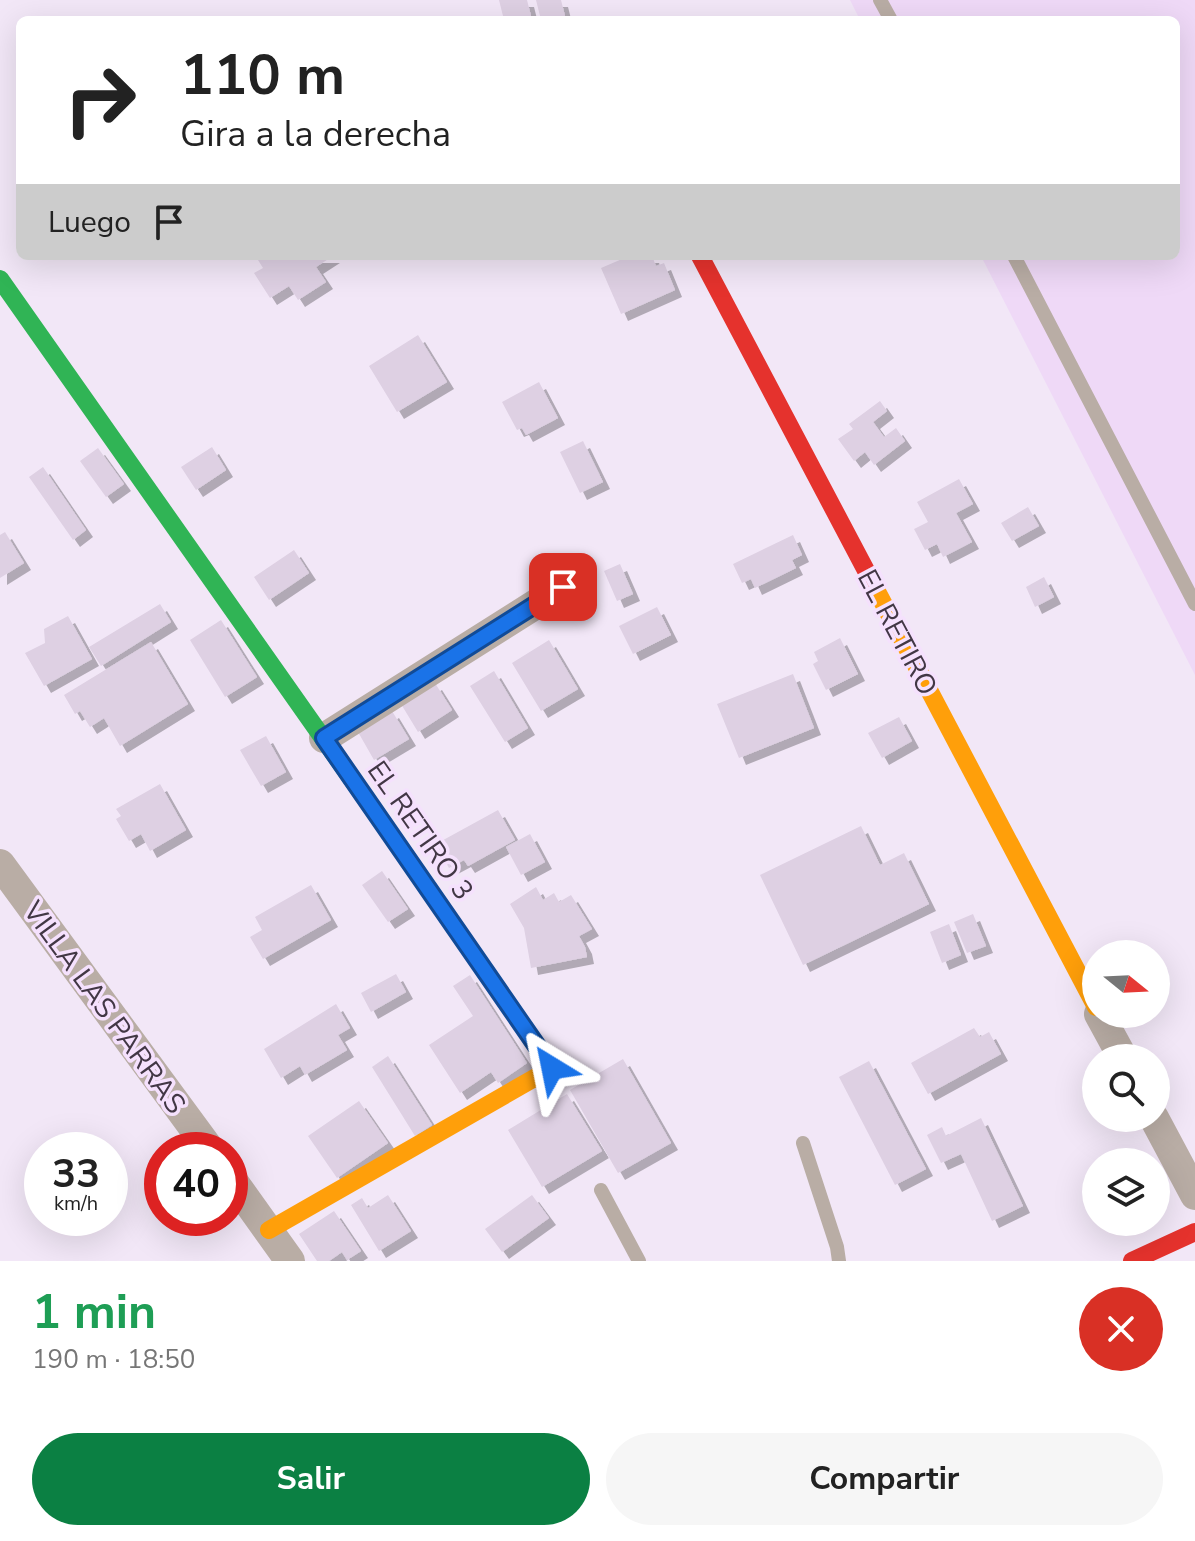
<!DOCTYPE html>
<html lang="es">
<head>
<meta charset="utf-8">
<style>
  :root { --surface:#fff; --page:#f6f6f6; --text:#222; --muted:#767676; --accent:#0b8043 }
  body { margin:0; font-family:"Nunito Sans",sans-serif; background:var(--page); color:var(--text); height:100vh; display:flex; flex-direction:column; font-size:30px; white-space:nowrap }
  * { box-sizing:border-box; margin:0 }
  p { font-size:26px; color:var(--muted) }
  .icon { flex:none; width:44px; height:44px; fill:none; stroke:currentColor; stroke-width:2; stroke-linecap:round; stroke-linejoin:round }
  .map { position:relative; height:1261px; overflow:hidden }
  .panel { display:flex; flex-direction:column; background:var(--surface); flex:1 }
  .panel>* { flex:none }
  .banner { position:absolute; left:16px; top:16px; width:1164px; height:244px; border-radius:12px; box-shadow:0 8px 32px #0002; background:#fff; color:var(--text); overflow:hidden }
  .needle { width:52px; rotate:108deg }
  .buttons { position:absolute; left:1082px; top:940px; display:grid; gap:16px }
  .buttons a { display:grid; place-items:center; width:88px; height:88px; border-radius:50%; background:var(--surface); box-shadow:0 8px 32px #0002; font-size:40px }
  .speed { position:absolute; left:24px; top:1132px; display:flex; gap:16px; font-size:40px; font-weight:700; text-align:center }
  .speed>* { display:grid; place-content:center; width:104px; height:104px; border-radius:50%; background:var(--surface); box-shadow:0 8px 32px #0002; line-height:1 }
  .speed small { font-size:20px; font-weight:400 }
  .speed .limit { border:12px solid #d22; background:#fff; color:#111 }
  .pin { position:absolute; display:grid; place-items:center; width:68px; height:68px; color:#fff; margin:-34px; border-radius:16px; box-shadow:0 4px 12px #0006 }
  .me { position:absolute; width:88px; margin:-44px; rotate:325deg; stroke-linejoin:round; filter:drop-shadow(0 0 6px #0008) }
  .turn { display:flex; align-items:center; gap:28px; height:168px; padding:0 32px; font-size:36px }
  .turn .icon { width:104px; height:104px; stroke-width:2.5 }
  .turn b { display:block; font-size:56px; line-height:68px }
  .then { display:flex; align-items:center; height:76px; padding:0 32px; background:#0003; gap:16px; font-size:30px }
  .round { display:grid; place-items:center; flex:none; width:84px; height:84px; border-radius:42px; background:var(--page) }
  .summary { display:flex; align-items:center; justify-content:space-between; height:136px; padding:0 32px }
  h1 { font-size:48px; font-weight:700; line-height:60px; color:#1e9e55 }
  .primary-button { display:flex; gap:16px; margin-top:auto; padding:16px 32px }
  .primary-button a { flex:1; height:92px; border-radius:48px; background:var(--accent); color:#fff; font-size:32px; font-weight:700; line-height:92px; text-align:center }
  .primary-button a+a { background:var(--page); color:var(--text) }
  .map>svg:first-child { display:block }
  .green { fill:#efd9f7 }
  .building { fill:#ded0e3; filter:url(#shadow) }
  .lines { fill:none; stroke-linecap:round; stroke-linejoin:round }
  .lane { stroke:#b9ada5; stroke-width:14 }
  .street { stroke:#b9ada5; stroke-width:30 }
  .fast { stroke:#30b455; stroke-width:18 }
  .slow { stroke:#ff9f0a; stroke-width:18 }
  .jam { stroke:#e5322d; stroke-width:18 }
  .route-casing { stroke:#114b97; stroke-width:20 }
  .route { stroke:#1a73e8; stroke-width:14 }
  .labels { text-anchor:middle; stroke-width:7; stroke-linejoin:round; paint-order:stroke }
  .street-label { font-size:28px; fill:#423745; stroke:#f5e1fd }
</style>
</head>
<body>
<div class="map">
<svg width="1195" height="1261" viewBox="0 0 1195 1261">
  <defs>
    <filter id="shadow"><feDropShadow dx="7" dy="7" stdDeviation="0" flood-color="#0004"/></filter>
  </defs>
  <rect width="100%" height="100%" fill="#f2e7f7"/>
  <polygon class="green" points="850,0 1195,0 1195,675 981,256 1176,256 1176,20 860,20"/>
  <g class="building">
    <polygon points="499,0 527,0 532,20 504,20"/>
    <polygon points="536,0 561,0 566,20 541,20"/>
    <polygon points="265,256 333,256 316,267 326,282 298,300 289,286 270,298 254,273 263,268 258,260"/>
    <polygon points="629,256 652,256 656,266 664,263 675,290 621,314 601,268"/>
    <polygon points="418,335 447,382 397,412 369,366"/>
    <polygon points="539,382 558,418 526,435 522,428 517,430 502,402"/>
    <polygon points="880,401 887,411 873,422 884,437 896,428 905,441 874,465 865,452 854,461 838,439 853,429 849,424"/>
    <polygon points="583,441 603,482 580,493 560,452"/>
    <polygon points="212,447 226,470 196,490 181,467"/>
    <polygon points="98,448 124,484 106,497 80,461"/>
    <polygon points="43,467 86,530 73,540 29,477"/>
    <polygon points="959,479 973,504 956,513 972,542 943,557 937,544 925,550 914,529 928,522 917,502"/>
    <polygon points="1028,507 1039,526 1012,541 1001,523"/>
    <polygon points="5,532 24,563 0,578 0,535"/>
    <polygon points="793,535 802,555 792,560 796,568 755,588 751,579 742,583 733,564"/>
    <polygon points="294,550 309,573 269,600 254,577"/>
    <polygon points="620,564 633,594 617,601 604,571"/>
    <polygon points="1044,577 1054,597 1035,607 1026,587"/>
    <polygon points="160,604 171,622 101,666 89,647"/>
    <polygon points="657,607 671,635 633,654 619,626"/>
    <polygon points="68,616 92,659 44,686 25,653 45,643 44,629"/>
    <polygon points="221,620 257,677 225,697 190,640"/>
    <polygon points="840,638 858,674 826,690 813,664 818,661 814,652"/>
    <polygon points="549,640 578,689 541,711 512,663"/>
    <polygon points="151,642 188,704 120,746 104,718 90,727 80,711 75,714 64,695"/>
    <polygon points="494,671 528,728 505,742 470,686"/>
    <polygon points="793,674 814,728 739,758 717,704"/>
    <polygon points="435,683 452,710 418,732 401,704"/>
    <polygon points="392,711 409,739 374,760 358,732"/>
    <polygon points="899,717 912,741 882,758 868,733"/>
    <polygon points="266,736 286,772 261,786 240,750"/>
    <polygon points="160,784 186,830 150,851 141,834 129,841 116,819 121,816 116,809"/>
    <polygon points="498,810 515,840 468,866 464,860 449,868 436,844"/>
    <polygon points="861,826 880,865 904,853 929,904 803,965 760,875"/>
    <polygon points="530,834 545,862 521,875 506,847"/>
    <polygon points="382,871 408,909 388,922 362,885"/>
    <polygon points="311,885 331,920 263,959 250,937 262,930 255,917"/>
    <polygon points="536,887 543,900 554,893 559,902 571,895 592,929 579,936 585,947 587,957 531,968 524,928 510,904"/>
    <polygon points="973,914 986,946 967,953 954,922"/>
    <polygon points="949,924 961,955 942,963 930,932"/>
    <polygon points="396,974 406,992 371,1012 361,993"/>
    <polygon points="470,975 527,1063 498,1083 491,1072 460,1093 429,1045 473,1016 453,986"/>
    <polygon points="336,1004 350,1028 338,1035 347,1050 305,1075 300,1066 281,1078 264,1049"/>
    <polygon points="974,1028 980,1037 989,1032 1001,1054 928,1094 911,1063"/>
    <polygon points="388,1056 432,1125 415,1136 372,1067"/>
    <polygon points="623,1059 671,1143 618,1173 570,1090"/>
    <polygon points="869,1061 926,1169 895,1185 839,1077"/>
    <polygon points="567,1094 602,1151 542,1187 508,1130"/>
    <polygon points="359,1101 388,1143 337,1178 308,1136"/>
    <polygon points="981,1118 1023,1206 992,1221 961,1154 941,1163 927,1135 942,1127 946,1136"/>
    <polygon points="388,1195 411,1231 379,1251 351,1205 362,1198 368,1208"/>
    <polygon points="532,1195 549,1218 502,1252 485,1229"/>
    <polygon points="334,1211 361,1251 347,1260 342,1252 329,1261 317,1261 299,1234"/>
  </g>
  <g class="lines">
    <g class="lane">
      <polyline points="880,0 891,20"/>
      <polyline points="1014,256 1195,604"/>
      <polyline points="803,1143 837,1247 839,1261"/>
      <polyline points="601,1190 639,1261"/>
    </g>
    <g class="street">
      <polyline points="324,738 563,587"/>
      <polyline points="0,864 210,1150"/>
      <polyline points="1099,1014 1123,1058"/>
      <polyline points="1154,1118 1195,1195"/>
      <polyline points="230,1177 290,1261"/>
    </g>
    <polyline class="fast" points="0,279 408,859"/>
    <g class="slow">
      <polyline points="871,580 1096,1007"/>
      <polyline points="269,1230 552,1068 408,859"/>
    </g>
    <g class="jam">
      <polyline points="700,256 871,580"/>
      <polyline points="1132,1261 1195,1232"/>
    </g>
  </g>
  <g class="lines">
    <g class="route-casing">
      <polyline id="route" points="552,1068 324,738 563,587"/>
    </g>
    <use href="#route" class="route"/>
  </g>
  <g class="labels">
    <g class="street-label">
      <text transform="translate(898 632) rotate(62)" y="10">EL RETIRO</text>
      <text transform="translate(421 830) rotate(55)" y="10">EL RETIRO 3</text>
      <text transform="translate(105 1007) rotate(54)" y="10">VILLA LAS PARRAS</text>
    </g>
  </g>
</svg>
<div class="buttons">
<a><svg class="needle" viewBox="-14 -14 28 28"><path d="M0-13l5 13h-10z" fill="#e53935"/><path d="M0 13l5-13h-10z" fill="#767676"/></svg></a>
<a><svg class="icon" aria-label="search" viewBox="0 0 24 24"><circle cx="10" cy="10" r="6"/><path d="M15 15l6 6"/></svg></a>
<a><svg class="icon" aria-label="layers" viewBox="0 0 24 24"><path d="M12 4l9 5-9 5-9-5zM3 14l9 5 9-5"/></svg></a>
</div>
<div class="speed"><div>33<small>km/h</small></div><div class="limit">40</div></div>
<div class="pin" style="left:563px;top:587px;background:#d93025"><svg class="icon" aria-label="arrive" viewBox="0 0 24 24"><path d="M6 21V4h12l-3 4 3 4H6"/></svg></div>
<svg class="me" style="left:552px;top:1068px" viewBox="-20 -20 40 40"><path d="M0-17L14 15 0 8-14 15z" fill="#1a73e8" stroke="#fff" stroke-width="4"/></svg>
<div class="banner">
<div class="turn"><svg class="icon" aria-label="right" viewBox="0 0 24 24"><path d="M7 20v-9h11M14 6l5 5-5 5"/></svg><div><b>110 m</b>Gira a la derecha</div></div>
<div class="then">Luego<svg class="icon" aria-label="arrive" viewBox="0 0 24 24"><path d="M6 21V4h12l-3 4 3 4H6"/></svg></div>
</div>
</div>
<section class="panel">
<div class="summary"><div><h1>1 min</h1><p>190 m · 18:50</p></div><a class="round" style="background:#d93025;color:#fff"><svg class="icon" aria-label="close" viewBox="0 0 24 24"><path d="M6 6l12 12M18 6L6 18"/></svg></a></div>
<div class="primary-button"><a>Salir</a><a>Compartir</a></div>
</section>
</body>
</html>
